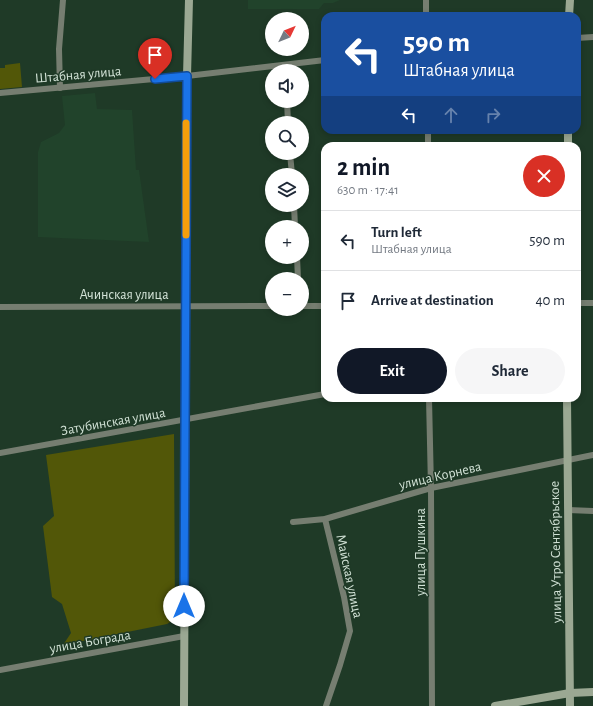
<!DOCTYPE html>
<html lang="en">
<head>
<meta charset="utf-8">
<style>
  :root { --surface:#fff; --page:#f6f6f7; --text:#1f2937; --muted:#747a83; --line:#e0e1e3; --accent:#111827 }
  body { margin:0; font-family:"Alegreya Sans",sans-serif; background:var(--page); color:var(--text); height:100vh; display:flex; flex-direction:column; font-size:15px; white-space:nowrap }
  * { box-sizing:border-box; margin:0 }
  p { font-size:13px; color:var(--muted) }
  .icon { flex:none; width:22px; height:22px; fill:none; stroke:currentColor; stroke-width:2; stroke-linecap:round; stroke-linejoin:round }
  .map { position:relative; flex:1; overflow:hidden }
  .sheet { position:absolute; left:321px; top:142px; width:260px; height:260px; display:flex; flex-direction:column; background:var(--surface); border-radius:12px; box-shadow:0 2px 6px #0003 }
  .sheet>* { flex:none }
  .banner { position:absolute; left:321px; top:12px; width:260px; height:122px; border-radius:12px; box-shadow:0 2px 6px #0003; background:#1a4fa0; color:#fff; overflow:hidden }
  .needle { width:26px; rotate:47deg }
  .fabs { position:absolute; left:265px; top:12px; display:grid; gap:8px }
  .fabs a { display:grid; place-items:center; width:44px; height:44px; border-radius:50%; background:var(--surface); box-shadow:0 2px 6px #0003; font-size:20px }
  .pin { position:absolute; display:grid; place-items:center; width:34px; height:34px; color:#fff; margin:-41px -17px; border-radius:50% 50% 50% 0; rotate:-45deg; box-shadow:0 0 4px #0007 }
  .pin .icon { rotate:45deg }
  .me { position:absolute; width:44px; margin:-22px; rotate:0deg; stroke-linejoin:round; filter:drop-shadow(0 0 3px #0008) }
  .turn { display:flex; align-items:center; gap:14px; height:84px; padding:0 16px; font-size:18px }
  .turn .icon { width:52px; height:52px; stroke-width:2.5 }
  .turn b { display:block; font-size:28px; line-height:34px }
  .lanes { display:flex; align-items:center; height:38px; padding:0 16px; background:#0003; justify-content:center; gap:20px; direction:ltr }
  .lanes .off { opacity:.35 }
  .round { display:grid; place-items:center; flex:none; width:42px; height:42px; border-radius:21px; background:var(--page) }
  .overview { display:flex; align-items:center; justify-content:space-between; height:68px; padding:0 16px }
  h1 { font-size:24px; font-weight:600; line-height:30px; color:var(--accent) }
  .primary-button { display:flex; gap:8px; margin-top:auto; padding:8px 16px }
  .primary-button a { flex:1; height:46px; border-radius:24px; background:var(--accent); color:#fff; font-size:16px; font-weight:600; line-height:46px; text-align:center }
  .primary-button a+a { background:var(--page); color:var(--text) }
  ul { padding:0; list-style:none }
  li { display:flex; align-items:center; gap:12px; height:60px; padding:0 16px; border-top:1px solid var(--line) }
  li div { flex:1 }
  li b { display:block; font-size:15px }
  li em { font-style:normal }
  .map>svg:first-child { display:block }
  .built { fill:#21432b }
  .green { fill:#525708 }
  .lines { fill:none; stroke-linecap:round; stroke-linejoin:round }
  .street { stroke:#767e71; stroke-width:6 }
  .secondary { stroke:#9ba893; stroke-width:8 }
  .route-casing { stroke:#114b97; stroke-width:10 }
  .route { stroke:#1a73e8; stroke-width:7 }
  .slow { stroke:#f59e0b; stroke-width:7 }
  .labels { text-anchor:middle; stroke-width:3; stroke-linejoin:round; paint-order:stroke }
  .street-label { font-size:14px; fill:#d2e2d6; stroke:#1f3a27 }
</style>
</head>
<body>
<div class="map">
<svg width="593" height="706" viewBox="0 0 593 706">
  <rect width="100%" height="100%" fill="#1f3a27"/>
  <g class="built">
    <polygon points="248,0 340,0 333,3 324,3 319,9 248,9"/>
    <polygon points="95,93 97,109 132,110 136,170 139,170 149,242 38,237 38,152 41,142 59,133 65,125 62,96"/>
  </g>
  <g class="green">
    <polygon points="20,63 22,87 0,89 0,68 5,68 5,65"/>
    <polygon points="174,434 175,619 167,624 63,645 71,633 62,604 52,597 43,526 54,516 46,455"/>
  </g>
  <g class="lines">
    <g class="street">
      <polyline points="426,0 426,16"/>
      <polyline points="577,38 593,37"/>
      <polyline points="60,88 59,49 63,0"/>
      <polyline points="0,93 187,76 325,60"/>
      <polyline points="287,101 288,123"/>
      <polyline points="428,130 428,146"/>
      <polyline points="290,153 292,175"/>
      <polyline points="294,205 295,227"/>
      <polyline points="297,257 298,279"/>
      <polyline points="577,303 593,303"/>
      <polyline points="302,306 325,306"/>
      <polyline points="0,307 272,306"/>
      <polyline points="429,398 431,488 432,706"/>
      <polyline points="0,453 325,394"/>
      <polyline points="568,510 593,511"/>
      <polyline points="325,519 344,597 350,631 340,665 326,706"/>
      <polyline points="293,522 325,519 431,488 593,455"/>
      <polyline points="0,670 184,636"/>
    </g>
    <g class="secondary">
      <polyline points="569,16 570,0"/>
      <polyline points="568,146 568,130"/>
      <polyline points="567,398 570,706"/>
      <polyline points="184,706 187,76 189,0"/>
      <polyline points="495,706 570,693 593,692"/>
    </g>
  </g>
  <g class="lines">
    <g class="route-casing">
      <polyline id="route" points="155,79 187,76 184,606"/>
    </g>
    <use href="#route" class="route"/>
    <polyline class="slow" points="186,235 186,123"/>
  </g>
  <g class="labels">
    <g class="street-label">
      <text transform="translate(78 74) rotate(-5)" y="5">Штабная улица</text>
      <text x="124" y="299">Ачинская улица</text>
      <text transform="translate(113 421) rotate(-10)" y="5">Затубинская улица</text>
      <text transform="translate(440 475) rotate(-13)" y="5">улица Корнева</text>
      <text transform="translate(420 552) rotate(-90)" y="5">улица Пушкина</text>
      <text transform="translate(555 552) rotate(-91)" y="5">улица Утро Сентябрьское</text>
      <text transform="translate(350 576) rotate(78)" y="5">Майская улица</text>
      <text transform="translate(90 641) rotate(-10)" y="5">улица Бограда</text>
    </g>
  </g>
</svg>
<div class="fabs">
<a><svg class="needle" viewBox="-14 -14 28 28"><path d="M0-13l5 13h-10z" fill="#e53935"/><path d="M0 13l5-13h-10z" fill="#747a83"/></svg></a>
<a><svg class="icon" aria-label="sound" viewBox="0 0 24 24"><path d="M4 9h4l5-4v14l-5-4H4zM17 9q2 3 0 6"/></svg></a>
<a><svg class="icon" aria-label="search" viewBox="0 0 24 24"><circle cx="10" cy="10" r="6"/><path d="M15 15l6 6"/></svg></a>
<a><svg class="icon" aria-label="layers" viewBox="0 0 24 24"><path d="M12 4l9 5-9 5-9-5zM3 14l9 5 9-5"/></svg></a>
<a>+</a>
<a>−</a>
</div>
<div class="pin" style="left:155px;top:79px;background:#d93025"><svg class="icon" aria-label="arrive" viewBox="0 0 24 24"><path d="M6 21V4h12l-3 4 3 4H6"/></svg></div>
<svg class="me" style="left:184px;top:606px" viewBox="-20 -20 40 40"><circle r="19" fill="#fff"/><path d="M0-13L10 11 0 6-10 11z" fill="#1a73e8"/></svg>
<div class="banner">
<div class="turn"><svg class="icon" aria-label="left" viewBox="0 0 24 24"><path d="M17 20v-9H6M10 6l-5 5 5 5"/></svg><div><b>590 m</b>Штабная улица</div></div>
<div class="lanes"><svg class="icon" aria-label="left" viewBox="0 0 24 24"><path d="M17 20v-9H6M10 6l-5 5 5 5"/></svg><svg class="icon off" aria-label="ahead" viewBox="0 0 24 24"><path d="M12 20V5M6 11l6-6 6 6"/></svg><svg class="icon off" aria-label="right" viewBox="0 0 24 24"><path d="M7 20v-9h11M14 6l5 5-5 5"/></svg></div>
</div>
<section class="sheet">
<div class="overview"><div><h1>2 min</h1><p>630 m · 17:41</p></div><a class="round" style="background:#d93025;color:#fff"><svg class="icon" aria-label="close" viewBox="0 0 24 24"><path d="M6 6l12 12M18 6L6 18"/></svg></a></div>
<ul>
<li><svg class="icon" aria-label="left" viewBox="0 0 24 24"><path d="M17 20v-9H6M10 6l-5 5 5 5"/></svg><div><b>Turn left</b><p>Штабная улица</p></div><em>590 m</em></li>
<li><svg class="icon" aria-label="arrive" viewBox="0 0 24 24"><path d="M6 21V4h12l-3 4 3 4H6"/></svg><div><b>Arrive at destination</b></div><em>40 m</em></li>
</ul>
<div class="primary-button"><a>Exit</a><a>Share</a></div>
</section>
</div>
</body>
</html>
